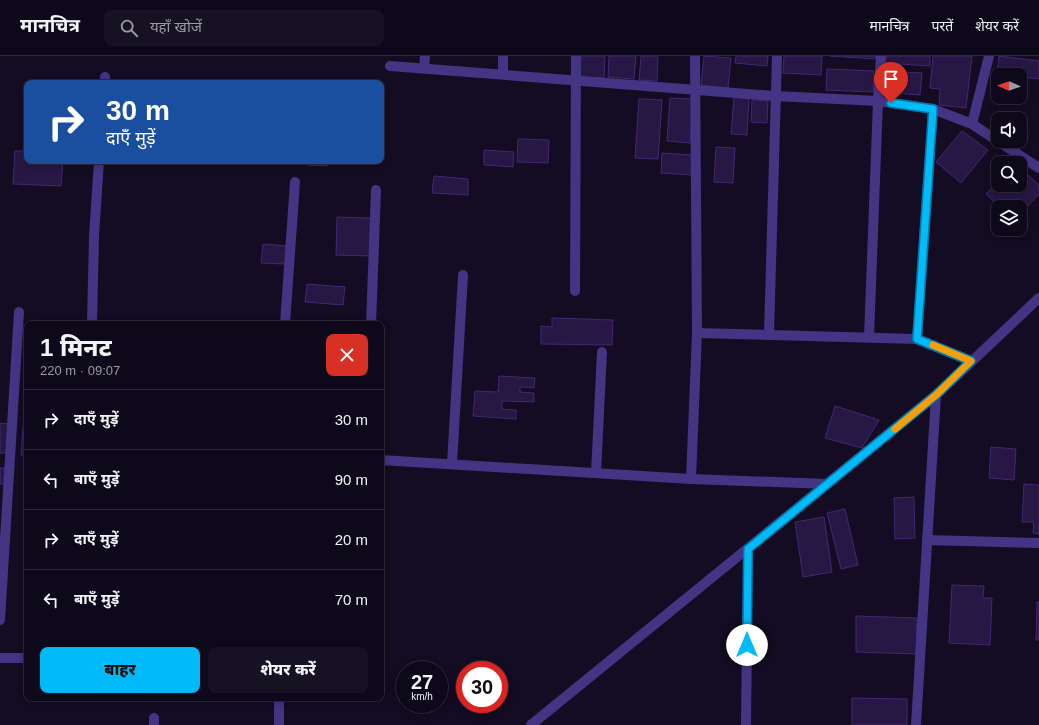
<!DOCTYPE html>
<html lang="hi">
<head>
<meta charset="utf-8">
<style>
  :root { --surface:#0e091a; --page:#171223; --text:#f1f3f6; --muted:#9b9aa2; --line:#2e2a39; --accent:#00baf9 }
  body { margin:0; font-family:Helvetica,"Noto Sans Devanagari",sans-serif; background:var(--page); color:var(--text); height:100vh; display:flex; flex-direction:column; font-size:15px; white-space:nowrap }
  * { box-sizing:border-box; margin:0 }
  p { font-size:13px; color:var(--muted) }
  .icon { flex:none; width:22px; height:22px; fill:none; stroke:currentColor; stroke-width:2; stroke-linecap:round; stroke-linejoin:round }
  .map { position:relative; flex:1; overflow:hidden }
  .panel { position:absolute; left:24px; top:265px; width:360px; height:380px; display:flex; flex-direction:column; background:var(--surface); border-radius:8px; box-shadow:0 2px 10px #0003,0 0 0 1px var(--line) }
  .panel>* { flex:none }
  .guide { position:absolute; left:24px; top:24px; width:360px; height:84px; border-radius:8px; box-shadow:0 2px 10px #0003,0 0 0 1px var(--line); background:#1a4fa0; color:#fff; overflow:hidden }
  .needle { width:26px; rotate:272deg }
  .tools { position:absolute; left:991px; top:12px; display:grid; gap:8px }
  .tools a { display:grid; place-items:center; width:36px; height:36px; border-radius:8px; background:var(--surface); box-shadow:0 2px 10px #0003,0 0 0 1px var(--line); font-size:20px }
  .speed { position:absolute; left:396px; top:605px; display:flex; gap:8px; font-size:20px; font-weight:700; text-align:center }
  .speed>* { display:grid; place-content:center; width:52px; height:52px; border-radius:50%; background:var(--surface); box-shadow:0 2px 10px #0003,0 0 0 1px var(--line); line-height:1 }
  .speed small { font-size:10px; font-weight:400 }
  .speed .limit { border:6px solid #d22; background:#fff; color:#111 }
  .pin { position:absolute; display:grid; place-items:center; width:34px; height:34px; color:#fff; margin:-41px -17px; border-radius:50% 50% 50% 0; rotate:-45deg; box-shadow:0 0 4px #0007 }
  .pin .icon { rotate:45deg }
  .me { position:absolute; width:44px; margin:-22px; rotate:0deg; stroke-linejoin:round; filter:drop-shadow(0 0 3px #0008) }
  .turn { display:flex; align-items:center; gap:14px; height:84px; padding:0 16px; font-size:18px }
  .turn .icon { width:52px; height:52px; stroke-width:2.5 }
  .turn b { display:block; font-size:28px; line-height:34px }
  .round { display:grid; place-items:center; flex:none; width:42px; height:42px; border-radius:8px; background:var(--page) }
  .headline { display:flex; align-items:center; justify-content:space-between; height:68px; padding:0 16px }
  h1 { font-size:24px; font-weight:800; line-height:30px }
  .primary-button { display:flex; gap:8px; margin-top:auto; padding:8px 16px }
  .primary-button a { flex:1; height:46px; border-radius:8px; background:var(--accent); color:#111; font-size:16px; font-weight:800; line-height:46px; text-align:center }
  .primary-button a+a { background:var(--page); color:var(--text) }
  ul { padding:0; list-style:none }
  li { display:flex; align-items:center; gap:12px; height:60px; padding:0 16px; border-top:1px solid var(--line) }
  li div { flex:1 }
  li b { display:block; font-size:15px }
  li em { font-style:normal }
  header { display:flex; align-items:center; gap:24px; box-sizing:border-box; height:56px; padding:0 20px; background:var(--surface); border-bottom:1px solid var(--line) }
  header strong { font-size:19px }
  nav { display:flex; gap:22px; margin-inline-start:auto; font-size:14px }
  .search { width:280px; height:36px; background:var(--page); display:flex; align-items:center; gap:10px; box-sizing:border-box; padding:0 14px; border-radius:8px; color:var(--muted); font-size:15px }
  .map>svg:first-child { display:block }
  .building { fill:#271744; stroke:#422872 }
  .lines { fill:none; stroke-linecap:round; stroke-linejoin:round }
  .minor { stroke:#443484; stroke-width:10 }
  .tertiary { stroke:#443484; stroke-width:10 }
  .route-casing { stroke:#0079a2; stroke-width:10 }
  .route { stroke:#00baf9; stroke-width:7 }
  .slow { stroke:#f59e0b; stroke-width:7 }
</style>
</head>
<body>
<header>
<strong>मानचित्र</strong>
<div class="search"><svg class="icon" aria-label="search" viewBox="0 0 24 24"><circle cx="10" cy="10" r="6"/><path d="M15 15l6 6"/></svg>यहाँ खोजें</div>
<nav><a>मानचित्र</a><a>परतें</a><a>शेयर करें</a></nav>
</header>
<div class="map">
<svg width="1039" height="669" viewBox="0 0 1039 669">
  <rect width="100%" height="100%" fill="#130c22"/>
  <g class="building">
    <polygon points="581,0 605,0 604,22 580,21"/>
    <polygon points="609,0 636,0 634,23 608,21"/>
    <polygon points="641,0 658,0 657,25 639,24"/>
    <polygon points="704,0 731,2 728,32 701,29"/>
    <polygon points="736,0 768,0 767,10 735,7"/>
    <polygon points="784,0 822,0 821,19 783,17"/>
    <polygon points="830,0 876,0 875,3"/>
    <polygon points="886,0 930,0 930,10 885,7"/>
    <polygon points="933,0 972,0 966,52 939,49 940,33 930,32"/>
    <polygon points="999,0 1039,5 1039,23 1020,21 1020,19 997,18"/>
    <polygon points="827,13 874,15 873,36 826,34"/>
    <polygon points="884,15 922,17 920,39 883,36"/>
    <polygon points="734,41 749,43 747,79 731,78"/>
    <polygon points="670,42 693,43 690,87 667,85"/>
    <polygon points="639,43 662,44 658,103 635,102"/>
    <polygon points="752,44 768,45 767,67 751,66"/>
    <polygon points="25,65 27,66 27,105 63,105 61,130 13,128 15,95 23,95"/>
    <polygon points="962,75 988,94 961,127 936,106"/>
    <polygon points="518,83 549,84 548,107 517,106"/>
    <polygon points="716,91 735,92 733,127 714,126"/>
    <polygon points="484,94 514,96 513,111 484,109"/>
    <polygon points="662,97 693,99 692,119 661,117"/>
    <polygon points="308,105 329,105 328,110 308,109"/>
    <polygon points="1020,112 1039,129 1039,138 1020,158 1020,151 1000,151 986,138 998,125 998,129 1020,129"/>
    <polygon points="434,120 468,123 468,139 432,137"/>
    <polygon points="337,161 371,162 370,200 336,199"/>
    <polygon points="263,188 287,190 285,208 261,207"/>
    <polygon points="307,228 345,231 343,249 305,246"/>
    <polygon points="552,262 613,264 612,289 541,288 541,270 552,271"/>
    <rect x="24" y="302" width="3" height="32"/>
    <polygon points="499,320 535,322 534,332 520,331 520,336 534,337 534,346 502,345 502,353 516,354 516,363 473,360 475,335 498,336"/>
    <polygon points="835,350 879,364 862,392 825,382"/>
    <polygon points="0,367 9,368 7,397 0,397"/>
    <polygon points="23,371 27,371 27,399 21,399"/>
    <polygon points="991,391 1016,393 1014,424 989,422"/>
    <polygon points="0,412 5,412 4,428 0,428"/>
    <polygon points="1024,428 1039,429 1039,478 1033,477 1034,466 1022,466"/>
    <polygon points="914,441 915,482 895,483 894,442"/>
    <polygon points="845,453 858,509 841,513 827,457"/>
    <polygon points="824,461 832,516 803,521 795,466"/>
    <polygon points="952,529 984,530 983,542 992,542 990,589 949,587"/>
    <polygon points="1037,546 1039,546 1039,584 1036,584"/>
    <polygon points="856,560 917,562 916,598 856,596"/>
    <polygon points="852,642 907,643 907,669 852,669"/>
  </g>
  <g class="lines">
    <g class="minor">
      <polyline points="390,10 775,40 878,45 933,53 972,68 1039,112"/>
      <polyline points="424,12 425,0"/>
      <polyline points="503,18 503,0"/>
      <polyline points="105,27 105,21"/>
      <polyline points="972,68 989,0"/>
      <polyline points="575,235 576,0"/>
      <polyline points="92,268 94,180 99,105"/>
      <polyline points="285,268 295,126"/>
      <polyline points="371,268 376,134"/>
      <polyline points="697,277 917,283 971,305"/>
      <polyline points="769,278 777,0"/>
      <polyline points="869,281 878,45 881,0"/>
      <polyline points="917,283 933,53"/>
      <polyline points="381,404 691,423 828,428"/>
      <polyline points="452,408 463,219"/>
      <polyline points="596,417 602,296"/>
      <polyline points="691,423 697,277 695,0"/>
      <polyline points="927,484 1039,487"/>
      <polyline points="0,564 19,256"/>
      <polyline points="0,602 27,602"/>
      <polyline points="154,662 154,669"/>
      <polyline points="279,669 279,642"/>
      <polyline points="746,669 748,493"/>
    </g>
    <g class="tertiary">
      <polyline points="531,669 936,339 1039,242"/>
      <polyline points="916,669 936,339"/>
    </g>
  </g>
  <g class="lines">
    <g class="route-casing">
      <polyline id="route" points="747,589 748,493 936,339 971,305 917,283 933,53 891,47"/>
    </g>
    <use href="#route" class="route"/>
    <polyline class="slow" points="895,373 936,339 971,305 933,289"/>
  </g>
</svg>
<div class="tools">
<a><svg class="needle" viewBox="-14 -14 28 28"><path d="M0-13l5 13h-10z" fill="#e53935"/><path d="M0 13l5-13h-10z" fill="#9b9aa2"/></svg></a>
<a><svg class="icon" aria-label="sound" viewBox="0 0 24 24"><path d="M4 9h4l5-4v14l-5-4H4zM17 9q2 3 0 6"/></svg></a>
<a><svg class="icon" aria-label="search" viewBox="0 0 24 24"><circle cx="10" cy="10" r="6"/><path d="M15 15l6 6"/></svg></a>
<a><svg class="icon" aria-label="layers" viewBox="0 0 24 24"><path d="M12 4l9 5-9 5-9-5zM3 14l9 5 9-5"/></svg></a>
</div>
<div class="speed"><div>27<small>km/h</small></div><div class="limit">30</div></div>
<div class="pin" style="left:891px;top:47px;background:#d93025"><svg class="icon" aria-label="arrive" viewBox="0 0 24 24"><path d="M6 21V4h12l-3 4 3 4H6"/></svg></div>
<svg class="me" style="left:747px;top:589px" viewBox="-20 -20 40 40"><circle r="19" fill="#fff"/><path d="M0-13L10 11 0 6-10 11z" fill="#00baf9"/></svg>
<div class="guide">
<div class="turn"><svg class="icon" aria-label="right" viewBox="0 0 24 24"><path d="M7 20v-9h11M14 6l5 5-5 5"/></svg><div><b>30 m</b>दाएँ मुड़ें</div></div>
</div>
<section class="panel">
<div class="headline"><div><h1>1 मिनट</h1><p>220 m · 09:07</p></div><a class="round" style="background:#d93025;color:#fff"><svg class="icon" aria-label="close" viewBox="0 0 24 24"><path d="M6 6l12 12M18 6L6 18"/></svg></a></div>
<ul>
<li><svg class="icon" aria-label="right" viewBox="0 0 24 24"><path d="M7 20v-9h11M14 6l5 5-5 5"/></svg><div><b>दाएँ मुड़ें</b></div><em>30 m</em></li>
<li><svg class="icon" aria-label="left" viewBox="0 0 24 24"><path d="M17 20v-9H6M10 6l-5 5 5 5"/></svg><div><b>बाएँ मुड़ें</b></div><em>90 m</em></li>
<li><svg class="icon" aria-label="right" viewBox="0 0 24 24"><path d="M7 20v-9h11M14 6l5 5-5 5"/></svg><div><b>दाएँ मुड़ें</b></div><em>20 m</em></li>
<li><svg class="icon" aria-label="left" viewBox="0 0 24 24"><path d="M17 20v-9H6M10 6l-5 5 5 5"/></svg><div><b>बाएँ मुड़ें</b></div><em>70 m</em></li>
</ul>
<div class="primary-button"><a>बाहर</a><a>शेयर करें</a></div>
</section>
</div>
</body>
</html>
